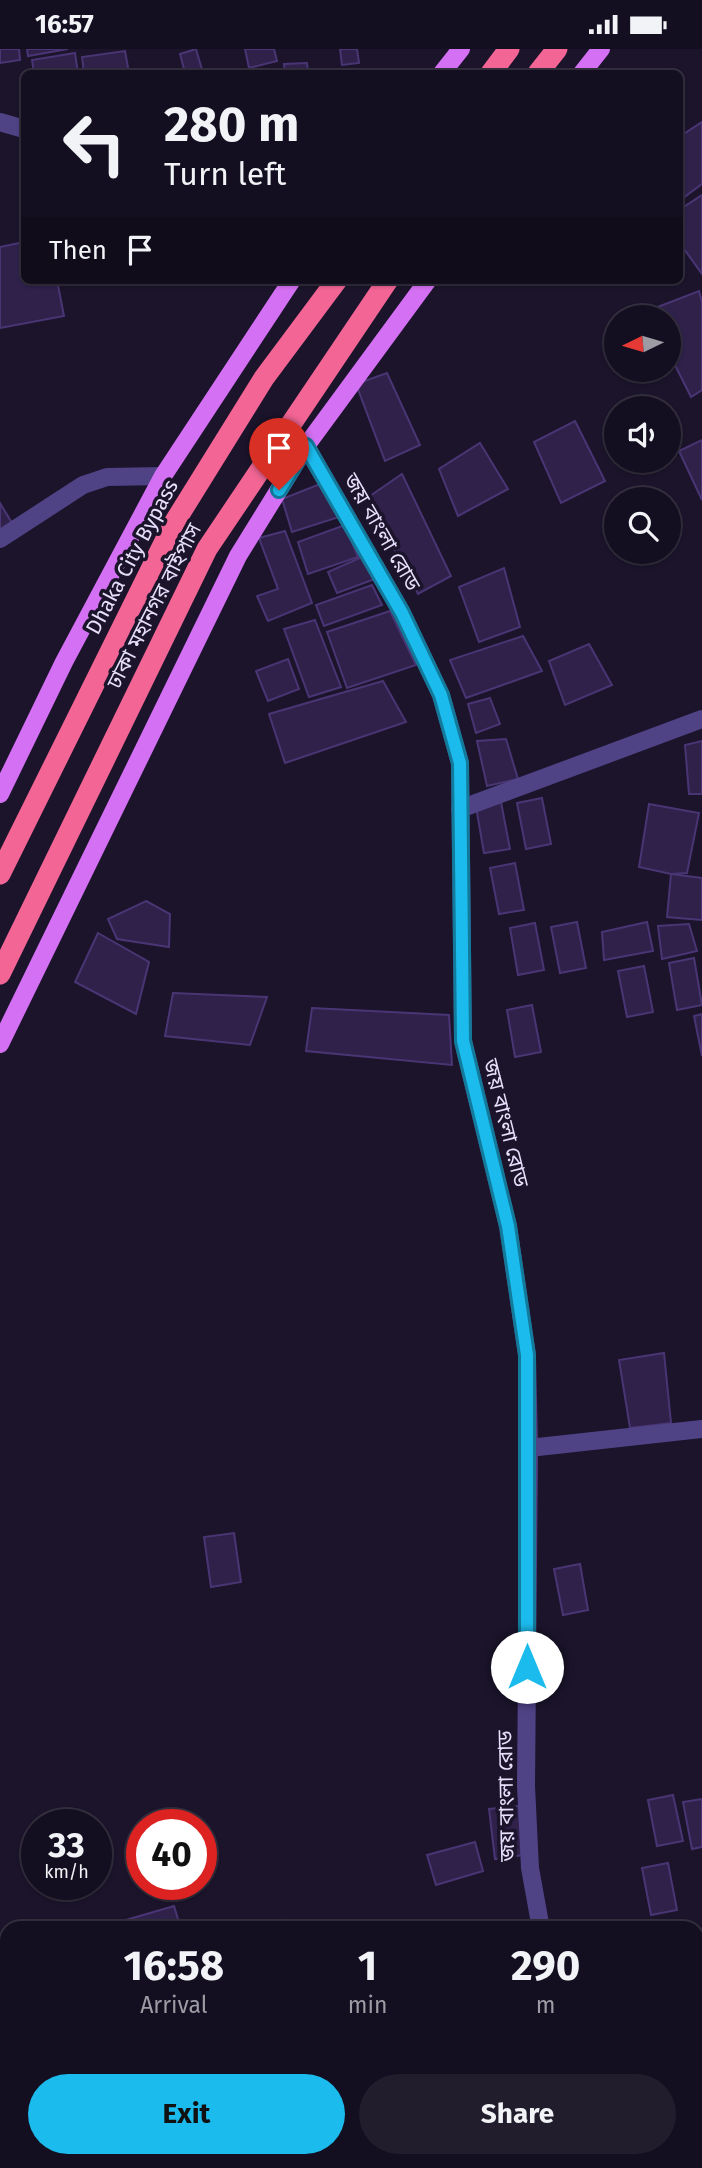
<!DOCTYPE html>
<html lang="en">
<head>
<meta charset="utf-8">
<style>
  :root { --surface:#140f20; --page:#211d2d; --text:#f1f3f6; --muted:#9d9ca5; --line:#332f3e; --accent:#1cbbed }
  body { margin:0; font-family:"Fira Sans","Noto Sans Bengali",sans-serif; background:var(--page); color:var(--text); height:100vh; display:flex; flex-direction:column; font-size:26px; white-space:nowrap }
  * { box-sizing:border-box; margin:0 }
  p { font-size:23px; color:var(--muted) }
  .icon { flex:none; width:38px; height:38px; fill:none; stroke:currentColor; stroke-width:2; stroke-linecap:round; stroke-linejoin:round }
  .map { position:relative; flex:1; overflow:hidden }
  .panel { position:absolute; left:0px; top:1872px; width:704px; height:247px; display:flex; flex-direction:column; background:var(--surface); border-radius:21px 21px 0 0; box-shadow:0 2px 5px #0004,0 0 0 2px var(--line) }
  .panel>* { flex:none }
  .guide { position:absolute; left:21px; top:21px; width:662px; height:214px; border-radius:10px; box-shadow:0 2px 5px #0004,0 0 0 2px var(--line); background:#140f20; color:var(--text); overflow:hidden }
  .needle { width:46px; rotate:265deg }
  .tools { position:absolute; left:604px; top:256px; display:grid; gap:14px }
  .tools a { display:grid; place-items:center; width:77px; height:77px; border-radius:50%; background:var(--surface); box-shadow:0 2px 5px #0004,0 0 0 2px var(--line); font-size:35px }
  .speed { position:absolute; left:21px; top:1760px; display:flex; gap:14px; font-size:35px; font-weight:700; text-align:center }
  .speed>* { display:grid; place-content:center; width:91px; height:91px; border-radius:50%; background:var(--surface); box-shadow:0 2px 5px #0004,0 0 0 2px var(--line); line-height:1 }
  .speed small { font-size:18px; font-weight:400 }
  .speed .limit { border:10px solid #d22; background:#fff; color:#111 }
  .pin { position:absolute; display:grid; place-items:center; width:60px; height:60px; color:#fff; margin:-72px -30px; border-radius:50% 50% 50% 0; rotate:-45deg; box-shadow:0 0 7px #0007 }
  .pin .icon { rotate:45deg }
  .me { position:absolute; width:77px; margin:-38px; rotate:0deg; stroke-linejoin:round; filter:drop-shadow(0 0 5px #0008) }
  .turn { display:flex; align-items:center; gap:24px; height:147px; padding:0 28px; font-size:32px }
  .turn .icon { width:91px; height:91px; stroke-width:2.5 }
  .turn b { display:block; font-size:49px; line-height:60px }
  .then { display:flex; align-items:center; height:66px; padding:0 28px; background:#0003; gap:14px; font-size:26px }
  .eta { display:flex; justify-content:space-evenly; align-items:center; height:119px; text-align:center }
  .eta b { font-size:42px; font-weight:700; line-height:49px }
  .primary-button { display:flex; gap:14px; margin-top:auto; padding:14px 28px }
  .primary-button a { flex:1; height:80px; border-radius:42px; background:var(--accent); color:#111; font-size:28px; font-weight:700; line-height:80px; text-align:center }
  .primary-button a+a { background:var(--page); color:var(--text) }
  .status { display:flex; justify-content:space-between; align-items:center; height:49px; padding:0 35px; background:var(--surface); direction:ltr }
  .status svg { height:19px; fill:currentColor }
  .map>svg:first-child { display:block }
  .building { fill:#2f214a; stroke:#4a3574; stroke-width:2 }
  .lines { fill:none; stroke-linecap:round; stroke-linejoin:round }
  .minor { stroke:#4f4386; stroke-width:18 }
  .major { stroke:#d470f3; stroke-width:18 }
  .highway { stroke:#f26595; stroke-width:21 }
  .route-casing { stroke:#127a9a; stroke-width:18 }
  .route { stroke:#1cbbed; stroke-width:12 }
  .labels { text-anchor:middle; stroke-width:7; stroke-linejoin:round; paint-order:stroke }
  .street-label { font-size:21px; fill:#e7e0fc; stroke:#1b142b }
</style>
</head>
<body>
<div class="status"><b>16:57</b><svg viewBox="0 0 49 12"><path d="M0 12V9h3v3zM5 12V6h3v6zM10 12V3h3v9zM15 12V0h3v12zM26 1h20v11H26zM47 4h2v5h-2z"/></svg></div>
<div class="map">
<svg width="702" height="2119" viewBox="0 0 702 2119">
  <rect width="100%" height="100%" fill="#1b142b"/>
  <g class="building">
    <polygon points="0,0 19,0 20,11 0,14"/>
    <polygon points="27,0 68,0 28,7"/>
    <polygon points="196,0 203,24 185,24 180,5"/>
    <polygon points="245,0 274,0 277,12 249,19"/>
    <polygon points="340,0 357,0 359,14 342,16"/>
    <polygon points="125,2 129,24 84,24 82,8"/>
    <polygon points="75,4 78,24 34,24 32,11"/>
    <polygon points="307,14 308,24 285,24 284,15"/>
    <polygon points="702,73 702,135 679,152 679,88"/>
    <polygon points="702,146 702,225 679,193 679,161"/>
    <polygon points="24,193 24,231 57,231 64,267 0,279 0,198"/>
    <polygon points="699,242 702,253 702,341 691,348 673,312 668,314 668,268 650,268 650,261"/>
    <polygon points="387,324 420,396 385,412 356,335"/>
    <polygon points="575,372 605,432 561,454 534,393"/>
    <polygon points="702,391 702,451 679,402"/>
    <polygon points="480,394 508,440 458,467 439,420"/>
    <polygon points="402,425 451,527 418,545 367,449"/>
    <polygon points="320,435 339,468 292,483 282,450"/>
    <polygon points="0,454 12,474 0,481"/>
    <polygon points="345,476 358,508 308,525 298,493"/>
    <polygon points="285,482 312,554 268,572 257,547 278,540 259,489"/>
    <polygon points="364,507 375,530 337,544 328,523"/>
    <polygon points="504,519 520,578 479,593 459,538"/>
    <polygon points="372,536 382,556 324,577 316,556"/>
    <polygon points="390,562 416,616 347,639 327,583"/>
    <polygon points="315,571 341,638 309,648 284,580"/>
    <polygon points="523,587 542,622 466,649 450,611"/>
    <polygon points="589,595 612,636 565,656 549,612"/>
    <polygon points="288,610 299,640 268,652 256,622"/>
    <polygon points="383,632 406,673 285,714 269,665"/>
    <polygon points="490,649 500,675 476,684 468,655"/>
    <polygon points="506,690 518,730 487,737 477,692"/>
    <polygon points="702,692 702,745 689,745 685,696"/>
    <polygon points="542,749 551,795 526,800 517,754"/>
    <polygon points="501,753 510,800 484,804 476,758"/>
    <polygon points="649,755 699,764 687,824 671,825 639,818"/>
    <polygon points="515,814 524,861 499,865 490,819"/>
    <polygon points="671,825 702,829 702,871 667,868"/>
    <polygon points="146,852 170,865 169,898 117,890 108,870"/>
    <polygon points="577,873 586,919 560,924 551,878"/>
    <polygon points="647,873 653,902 604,911 602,883"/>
    <polygon points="535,874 544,921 518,926 510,879"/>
    <polygon points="689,875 697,902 662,910 658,877"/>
    <polygon points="98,884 149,913 136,965 75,933"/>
    <polygon points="694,909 702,956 677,961 669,914"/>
    <polygon points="644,917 653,963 627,968 618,922"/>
    <polygon points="173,944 267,948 250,996 165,987"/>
    <polygon points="532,956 541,1003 515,1008 507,961"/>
    <polygon points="312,959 449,966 452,1016 306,1002"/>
    <polygon points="702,965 702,1007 694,967"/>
    <polygon points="664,1304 671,1374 630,1379 619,1311"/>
    <polygon points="234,1484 241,1533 211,1538 204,1488"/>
    <polygon points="580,1515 588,1561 563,1566 554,1520"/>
    <polygon points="673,1746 683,1792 657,1797 648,1751"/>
    <polygon points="702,1750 702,1798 692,1800 683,1753"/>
    <polygon points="519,1757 524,1806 495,1810 489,1760"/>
    <polygon points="475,1793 483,1822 436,1836 427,1806"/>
    <polygon points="668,1814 677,1861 651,1866 642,1819"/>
    <polygon points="174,1857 181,1880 129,1880 126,1871"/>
    <polygon points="281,1871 283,1880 250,1880"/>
    <polygon points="7,2061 7,2096 0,2097 0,2062"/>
  </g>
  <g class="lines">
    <g class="minor">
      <polyline points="0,73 24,80"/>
      <polyline points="306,397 402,564 441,646 460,714 463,992 508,1177 527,1306 529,1399 526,1737 530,1819 541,1880"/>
      <polyline points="0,490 83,436 107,428 163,427"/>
      <polyline points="460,760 702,670"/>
      <polyline points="529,1399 702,1380"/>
      <polyline points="0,2027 7,2027"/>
      <polyline points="696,2092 702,2090"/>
      <polyline points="640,2119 654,2112"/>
    </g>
    <g class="major">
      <polyline points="442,24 461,0"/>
      <polyline points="582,24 601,0"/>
      <polyline points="0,745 64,613 163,427 292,231"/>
      <polyline points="0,995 238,507 306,397 428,231"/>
    </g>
    <g class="highway">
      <polyline points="491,24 509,0"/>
      <polyline points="538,24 557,0"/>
      <polyline points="0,825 174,474 264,329 337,231"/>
      <polyline points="0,925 207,500 388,231"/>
    </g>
  </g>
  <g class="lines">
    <g class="route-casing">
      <polyline id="route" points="279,441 306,397 402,564 441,646 460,714 463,992 508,1177 527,1306 527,1618"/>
    </g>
    <use href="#route" class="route"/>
  </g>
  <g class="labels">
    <g class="street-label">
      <text transform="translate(382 483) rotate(60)" y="7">জয় বাংলা রোড</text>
      <text transform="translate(132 508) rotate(-62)" y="7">Dhaka City Bypass</text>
      <text transform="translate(154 557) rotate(-63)" y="7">ঢাকা মহানগর বাইপাস</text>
      <text transform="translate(506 1074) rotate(76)" y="7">জয় বাংলা রোড</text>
      <text transform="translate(506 1747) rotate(-91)" y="7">জয় বাংলা রোড</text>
    </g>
  </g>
</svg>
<div class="tools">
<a><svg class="needle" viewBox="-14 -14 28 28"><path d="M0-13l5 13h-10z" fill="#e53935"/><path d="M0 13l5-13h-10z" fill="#9d9ca5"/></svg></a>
<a><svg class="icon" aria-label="sound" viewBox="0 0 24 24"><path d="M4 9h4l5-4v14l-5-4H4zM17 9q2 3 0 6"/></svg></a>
<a><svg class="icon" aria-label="search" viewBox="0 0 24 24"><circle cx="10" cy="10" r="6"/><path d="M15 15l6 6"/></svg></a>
</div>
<div class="speed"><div>33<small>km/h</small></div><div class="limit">40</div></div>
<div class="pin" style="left:279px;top:441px;background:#d93025"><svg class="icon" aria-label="arrive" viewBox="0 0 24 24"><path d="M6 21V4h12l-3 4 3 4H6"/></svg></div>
<svg class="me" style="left:527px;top:1618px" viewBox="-20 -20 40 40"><circle r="19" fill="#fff"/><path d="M0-13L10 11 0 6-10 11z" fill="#1cbbed"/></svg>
<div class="guide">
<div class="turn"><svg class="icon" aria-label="left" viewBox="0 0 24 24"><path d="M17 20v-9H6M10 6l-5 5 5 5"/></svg><div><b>280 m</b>Turn left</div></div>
<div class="then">Then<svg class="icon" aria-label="arrive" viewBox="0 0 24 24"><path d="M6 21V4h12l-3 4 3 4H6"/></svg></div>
</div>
<section class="panel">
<div class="eta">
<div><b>16:58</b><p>Arrival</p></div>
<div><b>1</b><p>min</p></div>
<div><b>290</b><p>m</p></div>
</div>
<div class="primary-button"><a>Exit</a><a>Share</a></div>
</section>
</div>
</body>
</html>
